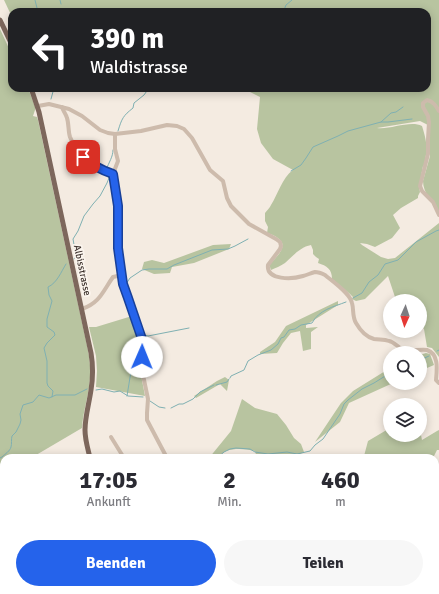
<!DOCTYPE html>
<html lang="de">
<head>
<meta charset="utf-8">
<style>
  :root { --surface:#fff; --page:#f7f7f7; --text:#2b2b33; --muted:#7c7c81; --accent:#2563eb }
  body { margin:0; font-family:Signika,sans-serif; background:var(--page); color:var(--text); height:100vh; display:flex; flex-direction:column; font-size:15px; white-space:nowrap }
  * { box-sizing:border-box; margin:0 }
  p { font-size:13px; color:var(--muted) }
  .icon { flex:none; width:22px; height:22px; fill:none; stroke:currentColor; stroke-width:2; stroke-linecap:round; stroke-linejoin:round }
  .map { position:relative; flex:1; overflow:hidden }
  .drawer { position:absolute; left:0px; top:454px; width:439px; height:140px; display:flex; flex-direction:column; background:var(--surface); border-radius:12px 12px 0 0; box-shadow:0 2px 10px #0003 }
  .drawer>* { flex:none }
  .top-card { position:absolute; left:8px; top:8px; width:423px; height:84px; border-radius:12px; box-shadow:0 2px 10px #0003; background:#202124; color:#fff; overflow:hidden }
  .needle { width:26px; rotate:183deg }
  .fabs { position:absolute; left:383px; top:294px; display:grid; gap:8px }
  .fabs a { display:grid; place-items:center; width:44px; height:44px; border-radius:50%; background:var(--surface); box-shadow:0 2px 10px #0003; font-size:20px }
  .pin { position:absolute; display:grid; place-items:center; width:34px; height:34px; color:#fff; margin:-17px; border-radius:8px; box-shadow:0 2px 6px #0006 }
  .me { position:absolute; width:44px; margin:-22px; rotate:1deg; stroke-linejoin:round; filter:drop-shadow(0 0 3px #0008) }
  .turn { display:flex; align-items:center; gap:14px; height:84px; padding:0 16px; font-size:18px }
  .turn .icon { width:52px; height:52px; stroke-width:2.5 }
  .turn b { display:block; font-size:28px; line-height:34px }
  .eta { display:flex; justify-content:space-evenly; align-items:center; height:68px; text-align:center }
  .eta b { font-size:24px; font-weight:800; line-height:28px }
  .cta { display:flex; gap:8px; margin-top:auto; padding:8px 16px }
  .cta a { flex:1; height:46px; border-radius:24px; background:var(--accent); color:#fff; font-size:16px; font-weight:800; line-height:46px; text-align:center }
  .cta a+a { background:var(--page); color:var(--text) }
  .map>svg:first-child { display:block }
  .green { fill:#b8c4a0 }
  .lines { fill:none; stroke-linecap:round; stroke-linejoin:round }
  .stream { stroke:#7fb0b2; stroke-width:1 }
  .minor { stroke:#cdbbac; stroke-width:4 }
  .major { stroke:#7d675c; stroke-width:5 }
  .route-casing { stroke:#184099; stroke-width:10 }
  .route { stroke:#2563eb; stroke-width:7 }
  .labels { text-anchor:middle; stroke-width:3.5; stroke-linejoin:round; paint-order:stroke }
  .street-label { font-size:10px; fill:#3b302b; stroke:#fbf5ee }
</style>
</head>
<body>
<div class="map">
<svg width="439" height="594" viewBox="0 0 439 594">
  <rect width="100%" height="100%" fill="#f4ebe1"/>
  <g class="green">
    <path d="M4,0H439V212C433,203 423,193 423,181L430,156L428,125L420,121L377,128C390,130 410,120 422,126C427,142 428,149 424,165L423,166L419,187L420,192L418,196V198L401,208L393,215L400,228L392,238L375,247L367,244L360,243L362,245L381,257L388,259L395,258L439,223V357L432,348L427,347L424,329L420,325V301H399L395,297L388,276L365,299L356,301L352,299L353,297L350,294L332,279C332,269 327,266 318,263L319,259L316,257L313,254V250L311,245C300,247 293,256 285,263C281,266 275,268 271,270L270,267V264C275,258 289,247 279,239C276,236 271,234 267,233L268,227L265,221V213C267,210 270,208 271,205C278,194 282,178 293,170L273,159L261,143L257,129L260,97L242,88H427V12H12V17Z"/>
    <path d="M0,29L12,55V88H28L35,107V110L33,116L37,117L38,120L86,341C89,354 91,366 90,378C89,395 83,411 82,428L31,458H4V469H0Z"/>
    <polygon points="231,244 229,249 194,263 172,267 170,273 154,274 142,269 144,262 152,260 164,263 213,245"/>
    <polygon points="338,301 338,305 306,325 306,328 318,327 311,332 311,349 303,351 300,331 291,333 283,343 277,353 260,354 260,352 275,342 286,326"/>
    <polygon points="132,316 141,340 141,375 145,396 96,387 97,371 96,356 89,327 96,327"/>
    <polygon points="426,353 430,354 434,365 420,371 420,355"/>
    <polygon points="390,368 390,383 393,383 349,403 340,422 315,442 341,403 353,391"/>
    <polygon points="225,377 229,380 227,391 220,384 196,398 194,396 217,381"/>
    <path d="M242,399L255,408L277,414L286,425L294,438L301,444L304,452L292,458H257L255,451C245,449 236,448 226,451C218,455 221,458 209,458L231,431Z"/>
    <polygon points="390,428 390,435 420,435 420,430 422,440 437,431 439,430 439,450 437,450 433,458 361,458 364,456 368,441"/>
    <polygon points="439,503 439,574 435,574 435,505"/>
  </g>
  <g class="lines">
    <g class="stream">
      <polyline points="35,0 38,12"/>
      <polyline points="60,0 61,4"/>
      <polyline points="281,12 281,11 284,10 286,5 292,0"/>
      <polyline points="51,99 54,88"/>
      <polyline points="381,122 391,113 396,112 403,107"/>
      <path d="M118,131C122,118 123,116 133,108L134,103L144,95L149,88"/>
      <path d="M106,170C109,162 113,157 113,150"/>
      <polyline points="291,171 301,165 306,158 313,147 338,136 348,131 381,122 388,122 412,119"/>
      <polyline points="74,259 76,256 73,239 78,231 84,216 93,204 100,196 107,183 109,178 106,174"/>
      <polyline points="353,298 362,293 369,282 378,275 385,264 398,260 416,242 436,231 439,230"/>
      <polyline points="136,315 126,284 130,278 142,270 149,269 167,269 174,265 212,250 228,249 235,246 248,239"/>
      <polyline points="142,331 144,335 148,336 189,328"/>
      <polyline points="437,351 439,350"/>
      <polyline points="420,360 429,356"/>
      <path d="M230,378L231,376L244,370L248,361L258,355L271,350L278,344L281,338L284,337L289,330L295,329L301,325L312,323C319,310 333,307 346,302"/>
      <polyline points="216,385 227,382 229,379"/>
      <polyline points="96,390 102,389 114,392 120,391 128,396 143,397"/>
      <polyline points="127,396 133,359 140,347 141,341"/>
      <path d="M52,397L53,391L48,386L47,383V361L44,348L47,343L55,335L54,332L47,327V319L52,301L49,295L48,287C57,283 61,272 66,264"/>
      <polyline points="150,401 159,407 165,408"/>
      <polyline points="171,408 179,404 183,404 193,399 200,392 214,385"/>
      <path d="M0,458L2,457C5,454 10,451 11,447C12,444 11,439 12,436L16,432L20,424L21,420L20,414L23,405L33,402L39,395L49,398L56,395H75L87,389"/>
      <polyline points="217,458 224,452 230,449 236,448 250,449 255,452 268,454 287,452 297,454 310,451 315,445 323,439 340,414 344,404 348,400 362,389 374,383 390,373"/>
      <polyline points="435,486 439,482"/>
      <polyline points="435,511 439,510"/>
      <polyline points="435,564 439,564"/>
      <polyline points="160,594 162,590"/>
      <polyline points="287,594 292,590"/>
    </g>
    <g class="minor">
      <path d="M38,106L49,104L69,109L82,116L100,130L108,133L115,134L141,131L167,125L177,126L184,129L192,138L210,170L223,181L227,198L231,206L249,224L276,239L280,242L281,246L280,249L268,265C266,281 293,279 303,276C307,275 311,273 315,272C319,272 321,273 325,275C332,281 350,293 352,303C354,310 352,316 356,323C360,330 366,337 374,339C379,340 384,339 389,341C394,342 398,347 402,349C409,352 419,349 427,350C439,354 437,369 436,380L439,383"/>
      <path d="M62,107C63,111 66,114 67,118C69,124 68,131 70,137C78,158 93,167 113,174"/>
      <path d="M439,111C436,106 433,101 427,100L423,103V107L428,116L429,122L428,139V154L420,186L422,191L433,202L439,215"/>
      <polyline points="115,134 115,149 118,161 113,174 118,206 119,255 123,284 128,298 143,339 142,357 143,375 148,399 147,413 147,420 167,458"/>
      <path d="M82,309C100,303 103,291 113,277L122,275"/>
      <polyline points="111,437 124,458"/>
      <polyline points="0,513 4,510"/>
      <polyline points="0,516 4,520"/>
      <polyline points="73,590 74,594"/>
      <polyline points="222,590 223,594"/>
      <polyline points="364,594 367,590"/>
    </g>
    <g class="major">
      <polyline points="0,20 12,45"/>
      <path d="M31,88L39,112L91,353C93,365 93,378 91,390C89,404 85,417 85,430C85,440 88,449 90,458"/>
      <polyline points="0,575 4,578"/>
      <polyline points="26,590 35,594"/>
      <polyline points="186,590 186,594"/>
    </g>
  </g>
  <g class="lines">
    <g class="route-casing">
      <path id="route" d="M83,157C93,166 101,170 113,174L118,206V248L123,284L128,298L142,339V357"/>
    </g>
    <use href="#route" class="route"/>
  </g>
  <g class="labels">
    <g class="street-label">
      <text transform="translate(83 270) rotate(78)" y="4">Albisstrasse</text>
    </g>
  </g>
</svg>
<div class="fabs">
<a><svg class="needle" viewBox="-14 -14 28 28"><path d="M0-13l5 13h-10z" fill="#e53935"/><path d="M0 13l5-13h-10z" fill="#7c7c81"/></svg></a>
<a><svg class="icon" aria-label="search" viewBox="0 0 24 24"><circle cx="10" cy="10" r="6"/><path d="M15 15l6 6"/></svg></a>
<a><svg class="icon" aria-label="layers" viewBox="0 0 24 24"><path d="M12 4l9 5-9 5-9-5zM3 14l9 5 9-5"/></svg></a>
</div>
<div class="pin" style="left:83px;top:157px;background:#d93025"><svg class="icon" aria-label="arrive" viewBox="0 0 24 24"><path d="M6 21V4h12l-3 4 3 4H6"/></svg></div>
<svg class="me" style="left:142px;top:357px" viewBox="-20 -20 40 40"><circle r="19" fill="#fff"/><path d="M0-13L10 11 0 6-10 11z" fill="#2563eb"/></svg>
<div class="top-card">
<div class="turn"><svg class="icon" aria-label="left" viewBox="0 0 24 24"><path d="M17 20v-9H6M10 6l-5 5 5 5"/></svg><div><b>390 m</b>Waldistrasse</div></div>
</div>
<section class="drawer">
<div class="eta">
<div><b>17:05</b><p>Ankunft</p></div>
<div><b>2</b><p>Min.</p></div>
<div><b>460</b><p>m</p></div>
</div>
<div class="cta"><a>Beenden</a><a>Teilen</a></div>
</section>
</div>
</body>
</html>
